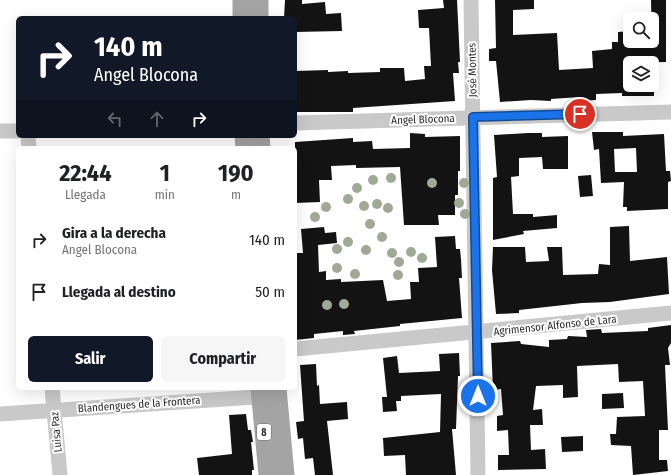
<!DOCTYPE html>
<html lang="es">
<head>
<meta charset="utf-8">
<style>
  :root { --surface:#fff; --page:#f6f6f6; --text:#202124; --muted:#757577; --accent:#111827 }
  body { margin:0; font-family:"Fira Sans Condensed",sans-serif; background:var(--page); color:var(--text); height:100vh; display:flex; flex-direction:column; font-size:15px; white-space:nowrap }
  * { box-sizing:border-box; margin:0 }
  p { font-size:13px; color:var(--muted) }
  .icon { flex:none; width:22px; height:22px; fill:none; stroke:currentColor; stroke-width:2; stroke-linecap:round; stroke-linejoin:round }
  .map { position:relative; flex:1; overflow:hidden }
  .details { position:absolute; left:16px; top:146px; width:281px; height:244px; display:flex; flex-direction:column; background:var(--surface); border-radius:6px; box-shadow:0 4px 16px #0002 }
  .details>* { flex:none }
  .guide { position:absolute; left:16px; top:16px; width:281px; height:122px; border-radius:6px; box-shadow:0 4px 16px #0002; background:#111827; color:#fff; overflow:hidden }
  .controls { position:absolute; left:623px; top:12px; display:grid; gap:8px }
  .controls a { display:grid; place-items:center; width:36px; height:36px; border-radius:6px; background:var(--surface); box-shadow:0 4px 16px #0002; font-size:20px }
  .pin { position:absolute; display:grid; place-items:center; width:34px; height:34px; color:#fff; margin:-17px; border:2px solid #fff; border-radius:50%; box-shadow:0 1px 4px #0007 }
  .me { position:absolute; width:44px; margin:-22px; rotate:0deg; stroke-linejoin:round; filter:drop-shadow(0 0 3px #0008) }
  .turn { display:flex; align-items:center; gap:14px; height:84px; padding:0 12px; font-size:18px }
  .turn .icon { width:52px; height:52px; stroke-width:2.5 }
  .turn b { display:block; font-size:28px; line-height:34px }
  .lanes { display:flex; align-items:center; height:38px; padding:0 12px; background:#0003; justify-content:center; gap:20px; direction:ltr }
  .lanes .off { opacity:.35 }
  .eta { display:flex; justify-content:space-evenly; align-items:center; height:68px; text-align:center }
  .eta b { font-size:24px; font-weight:700; line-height:28px }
  .button { display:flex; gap:8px; margin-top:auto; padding:8px 12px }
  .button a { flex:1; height:46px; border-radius:6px; background:var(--accent); color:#fff; font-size:16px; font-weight:700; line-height:46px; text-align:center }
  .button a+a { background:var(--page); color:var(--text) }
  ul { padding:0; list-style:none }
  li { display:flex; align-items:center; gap:12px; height:52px; padding:0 12px }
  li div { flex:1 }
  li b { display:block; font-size:15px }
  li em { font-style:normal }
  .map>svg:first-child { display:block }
  .building { fill:#131313; fill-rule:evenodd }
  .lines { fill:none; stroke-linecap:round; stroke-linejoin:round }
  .minor { stroke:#c9c9c9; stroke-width:15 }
  .major { stroke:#a4a4a4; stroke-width:19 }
  .tree { fill:#9fa995 }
  .route-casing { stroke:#114b97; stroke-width:10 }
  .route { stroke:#1a73e8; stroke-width:7 }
  .labels { text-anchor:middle; stroke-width:4; stroke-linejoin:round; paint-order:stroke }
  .shield { fill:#fff; stroke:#6b6b6b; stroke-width:1 }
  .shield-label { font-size:10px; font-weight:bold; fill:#2c2c2c }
  .street-label { font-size:11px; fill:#2c2c2c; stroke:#fff }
</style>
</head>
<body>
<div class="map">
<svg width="671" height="475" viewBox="0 0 671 475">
  <rect width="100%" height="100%" fill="#fff"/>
  <g class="building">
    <polygon points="285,0 302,0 302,4 325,2 326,14 341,13 342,31 295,32 295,18 284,18"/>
    <polygon points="443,0 457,0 460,62 458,62 459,73 453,73 455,101 353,108 353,112 295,112 295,71 328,70 328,72 348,71 348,73 380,72 380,68 404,68 405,81 425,79 424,66 431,66 429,28 419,28 418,10 444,8"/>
    <polygon points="495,0 534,0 534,9 513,10 513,35 557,33 559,70 593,68 592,51 612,49 612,42 618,42 618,32 630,31 630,41 652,41 651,0 666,0 666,62 630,63 630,85 654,85 654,96 622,96 622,93 596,94 596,100 580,101 580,97 551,99 551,101 531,100 500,102 496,61 489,61 489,49 496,48"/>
    <path d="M592,132H623V136L664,134L666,171H670L671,181L668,182V209L627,211V207H623L624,182L601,183L599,149L594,150ZM636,148L637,172H615L614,149Z"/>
    <polygon points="410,133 425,134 425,137 460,136 460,171 458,171 458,195 455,195 455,215 438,215 439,225 404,225 400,167 356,168 356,165 331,166 332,180 319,180 320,202 295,203 295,142 353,138 353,142 372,141 373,149 410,148"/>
    <polygon points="528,133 542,133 542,137 568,136 568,169 543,169 542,157 519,158 519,176 511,177 513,214 533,214 533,217 557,215 557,228 523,231 524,234 493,240 493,178 497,177 494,135"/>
    <polygon points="591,175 593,196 580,197 578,176"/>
    <polygon points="629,226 630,261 667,257 669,294 610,302 582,303 519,310 519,313 496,314 492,270 493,247 525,247 526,262 549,261 547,247 562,247 563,275 598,274 599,264 610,265 610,227"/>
    <polygon points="324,227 325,233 336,232 337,243 318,245 319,272 326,271 326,280 341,279 341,282 383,280 387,301 411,299 410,282 419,282 418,268 437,267 435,237 455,236 456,249 460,249 461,259 462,278 459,278 462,318 400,324 400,326 354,331 355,334 343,335 343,331 314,334 314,338 295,340 295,253 303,253 301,229"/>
    <polygon points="671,325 671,343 668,348 670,365 665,365 668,430 659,430 659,460 667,460 668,471 633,475 631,446 611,445 610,434 616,434 617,417 645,416 643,381 619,382 618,364 577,366 578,397 563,398 563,385 536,386 533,410 542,409 543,425 530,425 531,450 545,449 546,469 498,470 498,455 509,455 508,430 497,431 497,416 503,415 501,389 493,390 491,343 520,341 521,344 549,347 549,340 567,339 568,336 587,337 586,330 601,329 602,333 648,331 648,328"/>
    <polygon points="459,353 460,376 458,376 456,429 452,429 456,475 406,475 405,455 384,456 383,438 440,432 441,394 401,396 401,401 396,401 397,411 383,412 382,397 387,397 383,358 397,356 399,373 440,371 439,354"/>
    <polygon points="316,364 317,386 319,385 320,404 347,402 348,419 327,421 333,475 315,475 313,458 305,459 303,438 298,439 296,422 304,421 300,365"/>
    <polygon points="623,393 624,408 602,409 602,394"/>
    <polygon points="246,414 248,430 251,430 253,442 251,442 254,470 252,470 252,475 199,475 197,458 232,454 229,415"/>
    <polygon points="583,436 583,451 562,452 561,437"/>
  </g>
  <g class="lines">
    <g class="minor">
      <polyline points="471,0 478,475"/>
      <polyline points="295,123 671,112"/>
      <polyline points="0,131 18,131"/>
      <polyline points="28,136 29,148"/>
      <polyline points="295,349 671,313"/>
      <polyline points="52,388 60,475"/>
      <polyline points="0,414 270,396"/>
    </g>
    <g class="major">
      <polyline points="242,0 242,18"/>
      <polyline points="259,0 259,18"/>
      <polyline points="244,136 245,148"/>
      <polyline points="260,136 261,148"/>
      <polyline points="260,388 268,475"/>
      <polyline points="277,388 285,475"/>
    </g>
  </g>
  <g class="tree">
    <circle cx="391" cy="178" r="5"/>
    <circle cx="373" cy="180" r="5"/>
    <circle cx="432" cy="183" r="5"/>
    <circle cx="464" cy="183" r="5"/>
    <circle cx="357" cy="188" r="5"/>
    <circle cx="348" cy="199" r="5"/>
    <circle cx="459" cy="203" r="5"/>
    <circle cx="377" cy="204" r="5"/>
    <circle cx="364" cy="206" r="5"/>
    <circle cx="326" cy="207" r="5"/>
    <circle cx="388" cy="208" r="5"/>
    <circle cx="465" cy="214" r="5"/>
    <circle cx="315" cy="217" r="5"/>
    <circle cx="370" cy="224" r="5"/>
    <circle cx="382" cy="237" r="5"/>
    <circle cx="348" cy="242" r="5"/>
    <circle cx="337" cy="249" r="5"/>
    <circle cx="366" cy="250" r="5"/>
    <circle cx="411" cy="252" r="5"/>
    <circle cx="392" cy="253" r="5"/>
    <circle cx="422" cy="258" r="5"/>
    <circle cx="399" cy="262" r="5"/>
    <circle cx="337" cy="268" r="5"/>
    <circle cx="355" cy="274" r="5"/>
    <circle cx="398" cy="275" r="5"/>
    <circle cx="344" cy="304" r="5"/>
    <circle cx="327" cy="305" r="5"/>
  </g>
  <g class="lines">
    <g class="route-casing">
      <polyline id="route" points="478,396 473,117 580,114"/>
    </g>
    <use href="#route" class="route"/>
  </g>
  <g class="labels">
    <rect class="shield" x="257" y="424" width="14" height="16" rx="3"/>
    <g class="shield-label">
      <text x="264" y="436">8</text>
    </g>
    <g class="street-label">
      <text transform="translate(472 70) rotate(-91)" y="4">José Montes</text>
      <text transform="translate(423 119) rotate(-2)" y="4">Angel Blocona</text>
      <text transform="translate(555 325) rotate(-6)" y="4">Agrimensor Alfonso de Lara</text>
      <text transform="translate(139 404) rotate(-4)" y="4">Blandengues de la Frontera</text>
      <text transform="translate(56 432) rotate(-95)" y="4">Luisa Paz</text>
    </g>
  </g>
</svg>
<div class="controls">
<a><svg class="icon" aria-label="search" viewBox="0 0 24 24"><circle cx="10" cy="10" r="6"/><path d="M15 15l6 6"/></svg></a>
<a><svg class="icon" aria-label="layers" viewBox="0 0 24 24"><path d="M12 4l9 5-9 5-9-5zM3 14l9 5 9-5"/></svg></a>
</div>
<div class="pin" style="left:580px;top:114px;background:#d93025"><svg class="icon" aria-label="arrive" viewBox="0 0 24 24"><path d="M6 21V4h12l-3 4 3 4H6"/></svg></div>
<svg class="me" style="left:478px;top:396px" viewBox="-20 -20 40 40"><circle r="17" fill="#1a73e8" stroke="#fff" stroke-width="3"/><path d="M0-11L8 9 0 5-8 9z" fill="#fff"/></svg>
<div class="guide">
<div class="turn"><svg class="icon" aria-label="right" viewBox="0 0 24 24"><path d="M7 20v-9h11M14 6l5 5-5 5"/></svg><div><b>140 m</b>Angel Blocona</div></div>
<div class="lanes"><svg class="icon off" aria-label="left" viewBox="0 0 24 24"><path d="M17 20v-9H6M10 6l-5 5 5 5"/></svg><svg class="icon off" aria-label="ahead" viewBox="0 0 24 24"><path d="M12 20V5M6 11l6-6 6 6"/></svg><svg class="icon" aria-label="right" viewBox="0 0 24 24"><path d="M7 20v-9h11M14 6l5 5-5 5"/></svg></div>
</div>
<section class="details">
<div class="eta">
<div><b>22:44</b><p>Llegada</p></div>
<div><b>1</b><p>min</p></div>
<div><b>190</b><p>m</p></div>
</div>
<ul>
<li><svg class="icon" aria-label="right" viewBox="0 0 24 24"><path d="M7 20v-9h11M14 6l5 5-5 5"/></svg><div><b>Gira a la derecha</b><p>Angel Blocona</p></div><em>140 m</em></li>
<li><svg class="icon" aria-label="arrive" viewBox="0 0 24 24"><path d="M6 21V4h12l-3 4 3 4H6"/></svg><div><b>Llegada al destino</b></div><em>50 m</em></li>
</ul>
<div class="button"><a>Salir</a><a>Compartir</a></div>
</section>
</div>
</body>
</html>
